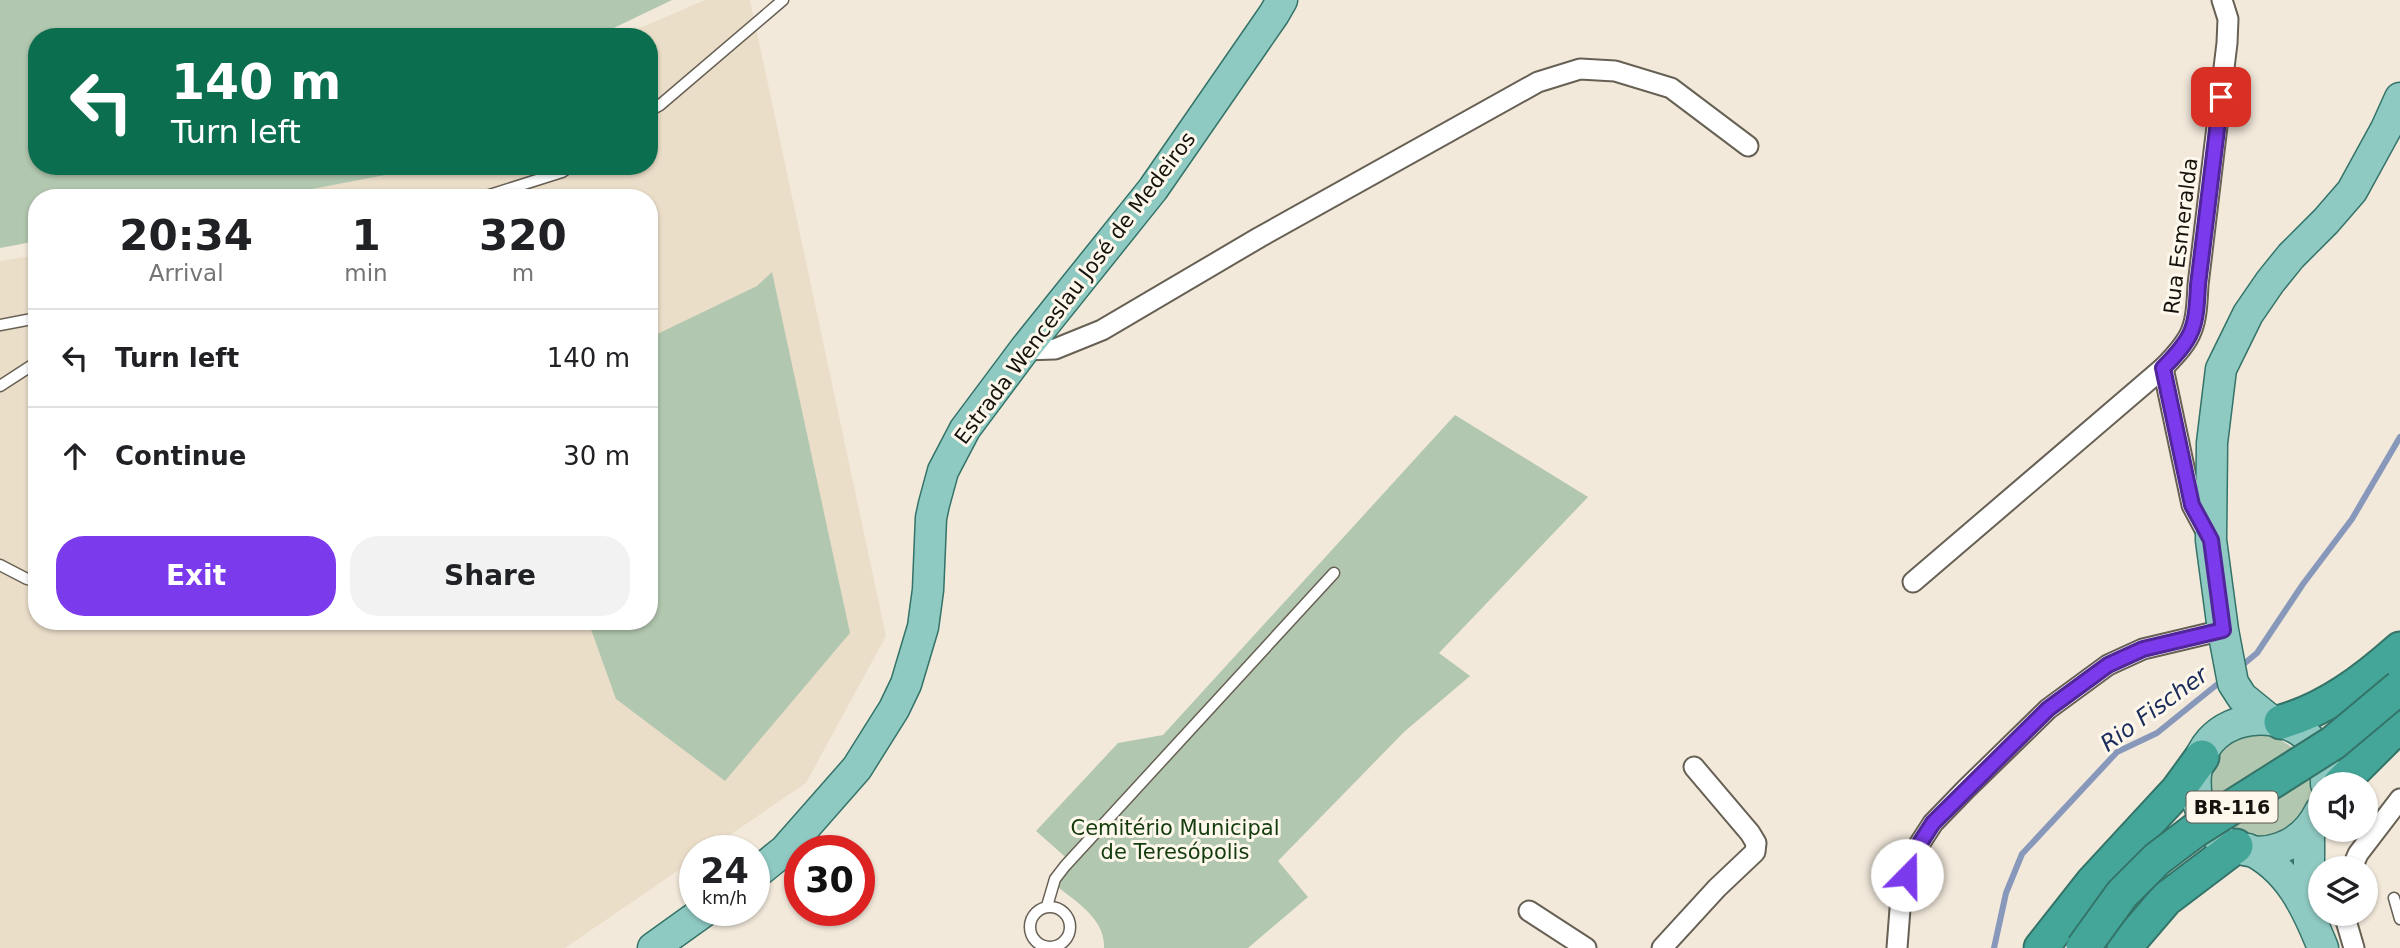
<!DOCTYPE html>
<html lang="en">
<head>
<meta charset="utf-8">
<style>
  :root { --surface:#fff; --page:#f2f2f2; --text:#202124; --muted:#757577; --line:#e0e0e0; --accent:#7c3aed }
  body { margin:0; font-family:"DejaVu Sans",sans-serif; background:var(--page); color:var(--text); height:100vh; display:flex; flex-direction:column; font-size:26px; white-space:nowrap }
  * { box-sizing:border-box; margin:0 }
  p { font-size:23px; color:var(--muted) }
  .icon { flex:none; width:38px; height:38px; fill:none; stroke:currentColor; stroke-width:2; stroke-linecap:round; stroke-linejoin:round }
  .map { position:relative; flex:1; overflow:hidden }
  .panel { position:absolute; left:28px; top:189px; width:630px; height:441px; display:flex; flex-direction:column; background:var(--surface); border-radius:28px; box-shadow:0 2px 5px #0004 }
  .panel>* { flex:none }
  .hud { position:absolute; left:28px; top:28px; width:630px; height:147px; border-radius:28px; box-shadow:0 2px 5px #0004; background:#0b6e4f; color:#fff; overflow:hidden }
  .tools { position:absolute; left:2308px; top:772px; display:grid; gap:14px }
  .tools a { display:grid; place-items:center; width:70px; height:70px; border-radius:50%; background:var(--surface); box-shadow:0 2px 5px #0004; font-size:35px }
  .speed { position:absolute; left:679px; top:835px; display:flex; gap:14px; font-size:35px; font-weight:700; text-align:center }
  .speed>* { display:grid; place-content:center; width:91px; height:91px; border-radius:50%; background:var(--surface); box-shadow:0 2px 5px #0004; line-height:1 }
  .speed small { font-size:18px; font-weight:400 }
  .speed .limit { border:10px solid #d22; background:#fff; color:#111 }
  .pin { position:absolute; display:grid; place-items:center; width:60px; height:60px; color:#fff; margin:-30px; border-radius:14px; box-shadow:0 4px 10px #0006 }
  .me { position:absolute; width:77px; margin:-38px; rotate:22deg; stroke-linejoin:round; filter:drop-shadow(0 0 5px #0008) }
  .turn { display:flex; align-items:center; gap:24px; height:147px; padding:0 28px; font-size:32px }
  .turn .icon { width:91px; height:91px; stroke-width:2.5 }
  .turn b { display:block; font-size:49px; line-height:60px }
  .eta { display:flex; justify-content:space-evenly; align-items:center; height:119px; text-align:center }
  .eta b { font-size:42px; font-weight:800; line-height:49px }
  .cta { display:flex; gap:14px; margin-top:auto; padding:14px 28px }
  .cta a { flex:1; height:80px; border-radius:28px; background:var(--accent); color:#fff; font-size:28px; font-weight:800; line-height:80px; text-align:center }
  .cta a+a { background:var(--page); color:var(--text) }
  ul { padding:0; list-style:none }
  li { display:flex; align-items:center; gap:21px; height:98px; padding:0 28px; border-top:2px solid var(--line) }
  li div { flex:1 }
  li b { display:block; font-size:26px }
  li em { font-style:normal }
  .map>svg:first-child { display:block }
  .built { fill:#ebdec9 }
  .green { fill:#b2c7af }
  .lines { fill:none; stroke-linecap:round; stroke-linejoin:round }
  .stream { stroke:#8798bb; stroke-width:6 }
  .lane-casing { stroke:#676054; stroke-width:13 }
  .street-casing { stroke:#676054; stroke-width:23 }
  .primary-casing { stroke:#347368; stroke-width:33 }
  .highway-casing { stroke:#347368; stroke-width:37 }
  .lane { stroke:#fff; stroke-width:10 }
  .street { stroke:#fff; stroke-width:19 }
  .primary { stroke:#8fcac2; stroke-width:30 }
  .highway { stroke:#44a699; stroke-width:33 }
  .highway-bridge-casing { stroke:#347368; stroke-width:37; stroke-linecap:butt }
  .highway-bridge { stroke:#44a699; stroke-width:33 }
  .route-casing { stroke:#51269a; stroke-width:18 }
  .route { stroke:#7c3aed; stroke-width:12 }
  .labels { text-anchor:middle; stroke-width:6; stroke-linejoin:round; paint-order:stroke }
  .shield { fill:#fef7eb; stroke:#5c5750; stroke-width:2 }
  .shield-label { font-size:19px; font-weight:bold; fill:#16130e }
  .street-label { font-size:21px; fill:#16130e; stroke:#fef7eb }
  .park-label { font-size:21px; fill:#123b0e; stroke:#fef7eb }
  .water-label { font-size:23px; font-style:italic; fill:#1a2d5b; stroke:#fef7eb }
</style>
</head>
<body>
<div class="map">
<svg width="2400" height="948" viewBox="0 0 2400 948">
  <rect width="100%" height="100%" fill="#f2e9db"/>
  <polygon class="built" points="705,0 750,0 886,636 806,783 708,850 695,850 695,859 565,948 0,948 0,261 37,255 37,621 649,621 649,198 241,198 315,166 649,166 649,37 619,37"/>
  <g class="green">
    <polygon points="0,0 672,0 595,37 37,37 37,166 452,166 406,171 265,198 37,198 37,241 0,248"/>
    <polygon points="772,272 850,633 725,781 616,699 588,621 649,621 649,338 757,286"/>
    <path d="M1455,415L1588,497L1439,653L1470,676L1404,732L1278,861L1308,897L1248,948H1104C1106,918 1073,900 1053,883L1071,862L1036,831L1118,743L1163,735Z"/>
    <polygon points="2256,734 2275,736 2296,750 2209,806 2214,760 2236,739"/>
    <polygon points="2310,771 2313,790 2310,805 2284,833 2256,840 2223,826"/>
  </g>
  <g class="lines">
    <g class="stream">
      <polyline points="2239,668 2257,653 2303,584 2352,519 2400,437"/>
      <polyline points="1994,948 2006,893 2022,854 2117,752 2157,733 2225,678"/>
    </g>
    <g class="lane-casing">
      <g id="lane">
        <polyline points="649,111 660,105 783,0"/>
        <polyline points="480,198 562,172 571,166"/>
        <polyline points="0,325 37,318"/>
        <polyline points="0,386 37,362"/>
        <polyline points="0,565 27,579 37,581"/>
        <polyline points="282,623 288,621"/>
        <polyline points="2394,898 2400,919"/>
        <polyline points="1047,906 1055,879 1065,866 1334,573"/>
        <circle cx="1050" cy="927" r="20"/>
      </g>
    </g>
    <g class="street-casing">
      <g id="street">
        <polyline points="1024,350 1055,349 1102,330 1260,237 1538,82 1580,69 1615,71 1671,88 1748,146"/>
        <polyline points="2163,368 2192,505 2208,535"/>
        <path d="M1913,582L2163,368C2194,337 2196,328 2198,285L2227,43L2228,19L2222,0"/>
        <polyline points="2352,868 2358,854 2400,799"/>
        <polyline points="1529,911 1586,948"/>
        <polyline points="2344,914 2354,948"/>
        <polyline points="1662,948 1717,888 1755,852 1756,843 1750,833 1694,767"/>
        <polyline points="1897,948 1901,896 1913,854 1933,823 1966,789 2048,709 2108,665 2143,649 2223,630"/>
      </g>
    </g>
    <g class="primary-casing">
      <g id="primary">
        <polyline points="2269,719 2242,697 2233,683 2223,630 2211,540 2212,443 2221,369 2248,314 2270,282 2291,256 2326,221 2352,191 2386,129 2400,98"/>
        <path d="M2320,811C2303,847 2262,863 2226,843C2212,835 2200,814 2197,798C2180,697 2329,695 2326,784"/>
        <path d="M2248,849C2289,868 2307,908 2323,948"/>
        <polyline points="754,875 785,850 857,768 894,709 906,684 923,627 928,590 931,518 934,504 943,471 965,429 1024,350 1153,189 1274,14 1282,0"/>
        <polyline points="2309,912 2309,830"/>
        <polyline points="653,948 706,910"/>
      </g>
    </g>
    <g class="highway-casing">
      <g id="highway">
        <path d="M2281,722C2327,709 2365,680 2400,649"/>
        <polyline points="2340,784 2400,724"/>
        <polyline points="2041,948 2093,882 2178,790 2202,757"/>
        <polyline points="2124,948 2166,899 2236,846"/>
      </g>
    </g>
    <use href="#lane" class="lane"/>
    <use href="#street" class="street"/>
    <use href="#primary" class="primary"/>
    <use href="#highway" class="highway"/>
    <g class="highway-bridge-casing">
      <polyline id="highway-bridge" points="2083,948 2122,894 2157,859 2194,831 2333,743 2400,687"/>
    </g>
    <use href="#highway-bridge" class="highway-bridge"/>
  </g>
  <g class="lines">
    <g class="route-casing">
      <path id="route" d="M1907,875L1913,854L1933,823L2048,709L2108,665L2143,649L2223,630L2211,540L2192,505L2163,368C2194,337 2196,328 2198,285L2221,97"/>
    </g>
    <use href="#route" class="route"/>
  </g>
  <g class="labels">
    <rect class="shield" x="2186.5" y="791.5" width="91" height="31" rx="5"/>
    <g class="shield-label">
      <text x="2232" y="814">BR-116</text>
    </g>
    <g class="street-label">
      <text transform="translate(2181 236) rotate(-83)" y="7">Rua Esmeralda</text>
      <text transform="translate(1075 288) rotate(-53)" y="7">Estrada Wenceslau José de Medeiros</text>
    </g>
    <g class="park-label">
      <text x="1175" y="835">Cemitério Municipal<tspan x="1175" dy="24">de Teresópolis</tspan></text>
    </g>
    <g class="water-label">
      <text transform="translate(2154 709) rotate(-36)" y="8">Rio Fischer</text>
    </g>
  </g>
</svg>
<div class="tools">
<a><svg class="icon" aria-label="sound" viewBox="0 0 24 24"><path d="M4 9h4l5-4v14l-5-4H4zM17 9q2 3 0 6"/></svg></a>
<a><svg class="icon" aria-label="layers" viewBox="0 0 24 24"><path d="M12 4l9 5-9 5-9-5zM3 14l9 5 9-5"/></svg></a>
</div>
<div class="speed"><div>24<small>km/h</small></div><div class="limit">30</div></div>
<div class="pin" style="left:2221px;top:97px;background:#d93025"><svg class="icon" aria-label="arrive" viewBox="0 0 24 24"><path d="M6 21V4h12l-3 4 3 4H6"/></svg></div>
<svg class="me" style="left:1907px;top:875px" viewBox="-20 -20 40 40"><circle r="19" fill="#fff"/><path d="M0-13L10 11 0 6-10 11z" fill="#7c3aed"/></svg>
<div class="hud">
<div class="turn"><svg class="icon" aria-label="left" viewBox="0 0 24 24"><path d="M17 20v-9H6M10 6l-5 5 5 5"/></svg><div><b>140 m</b>Turn left</div></div>
</div>
<section class="panel">
<div class="eta">
<div><b>20:34</b><p>Arrival</p></div>
<div><b>1</b><p>min</p></div>
<div><b>320</b><p>m</p></div>
</div>
<ul>
<li><svg class="icon" aria-label="left" viewBox="0 0 24 24"><path d="M17 20v-9H6M10 6l-5 5 5 5"/></svg><div><b>Turn left</b></div><em>140 m</em></li>
<li><svg class="icon" aria-label="ahead" viewBox="0 0 24 24"><path d="M12 20V5M6 11l6-6 6 6"/></svg><div><b>Continue</b></div><em>30 m</em></li>
</ul>
<div class="cta"><a>Exit</a><a>Share</a></div>
</section>
</div>
</body>
</html>
